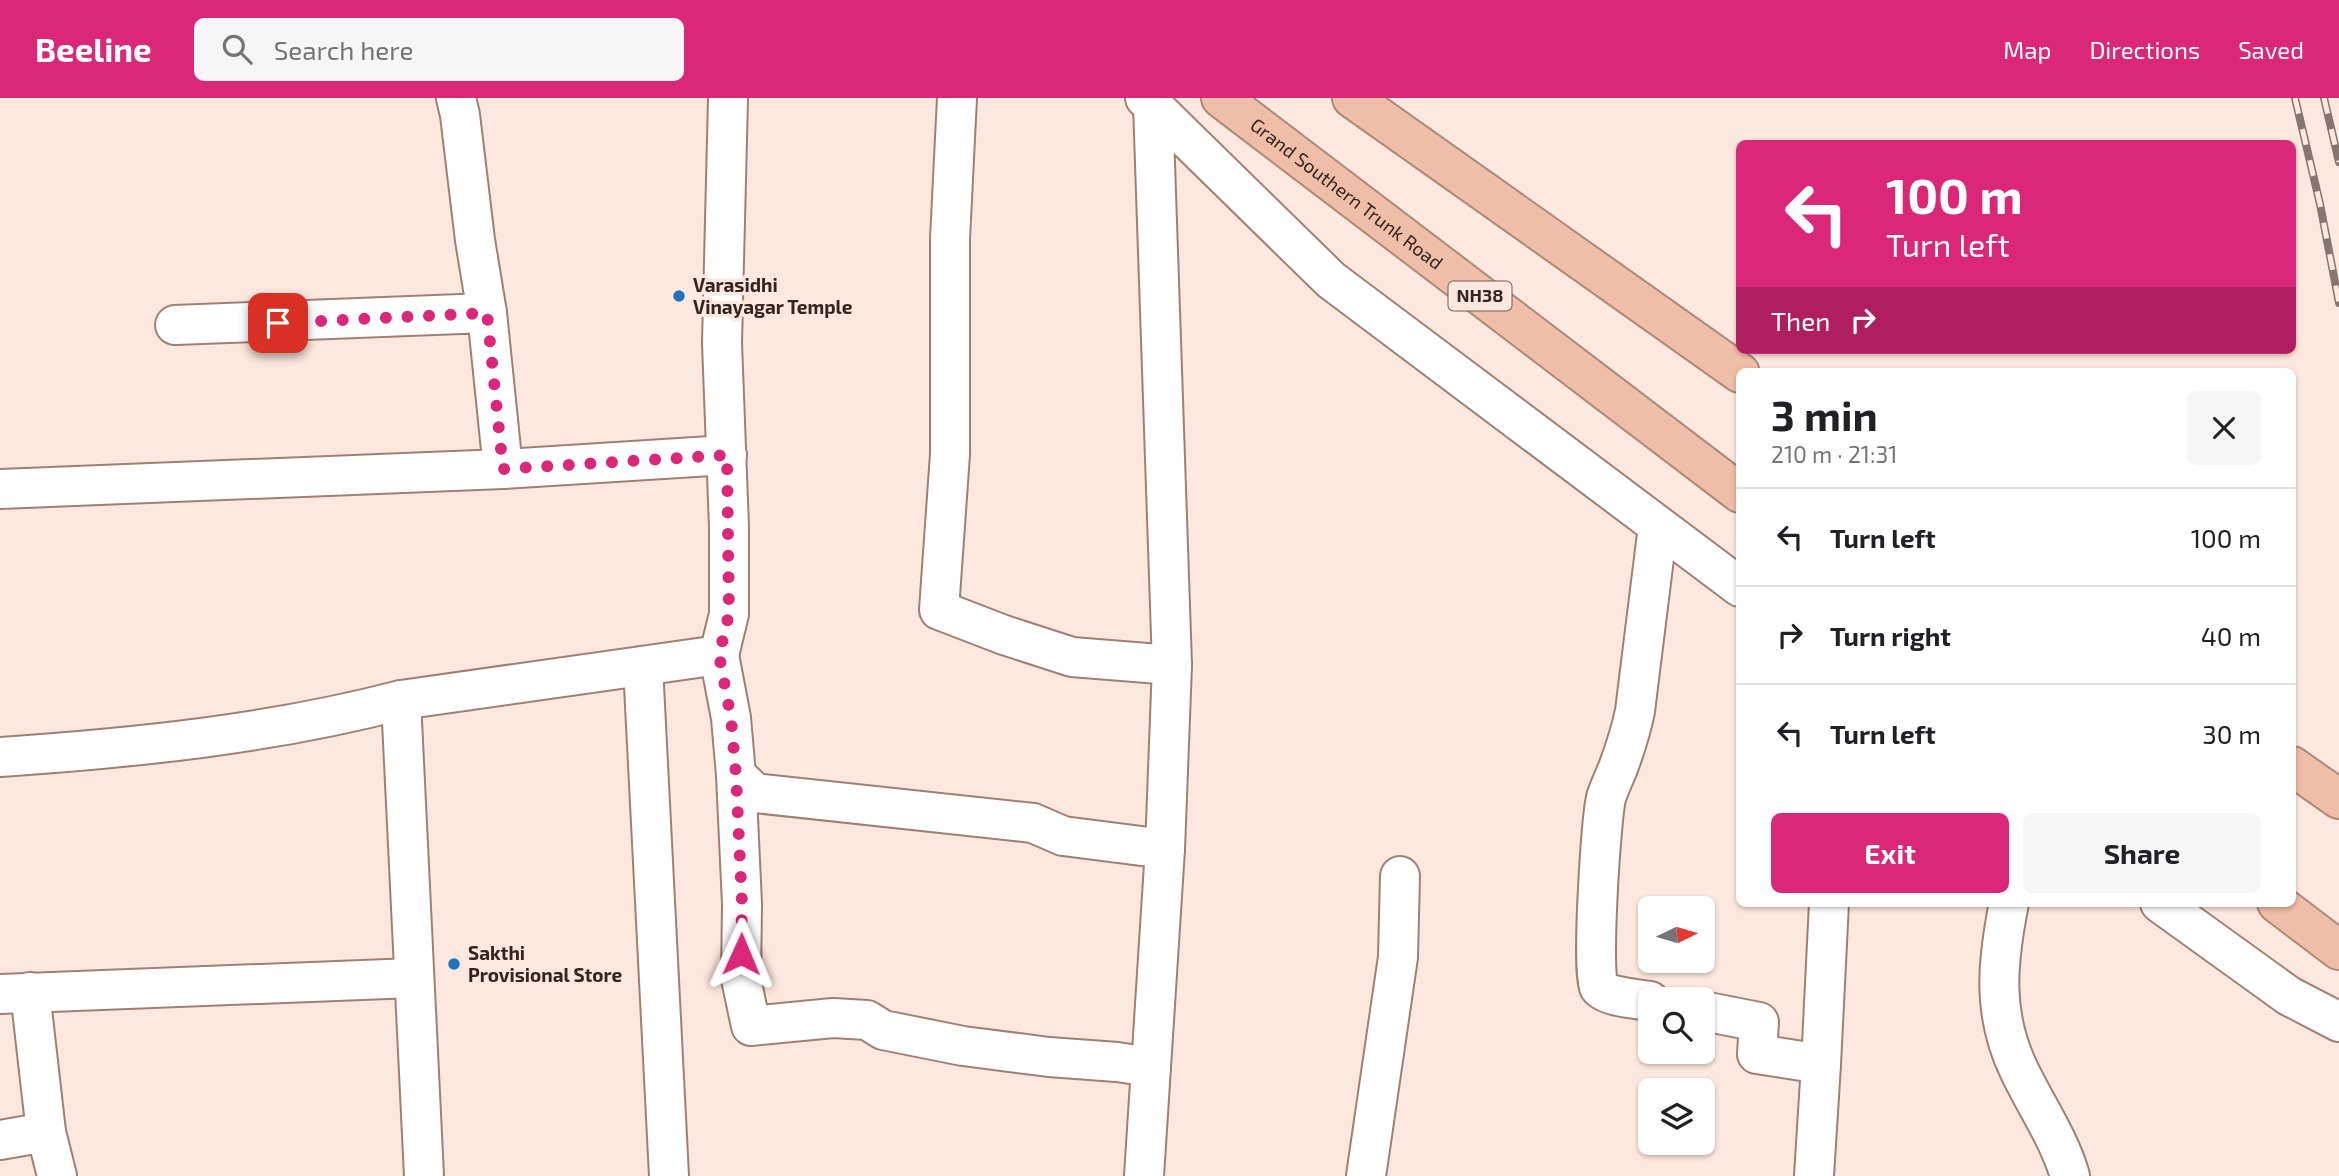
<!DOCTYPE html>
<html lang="en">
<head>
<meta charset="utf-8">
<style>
  :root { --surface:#fff; --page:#f6f6f6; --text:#202124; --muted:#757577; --line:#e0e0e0; --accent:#db2777 }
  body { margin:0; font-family:"Exo 2",sans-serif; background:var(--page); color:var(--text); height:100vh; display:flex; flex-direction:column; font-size:26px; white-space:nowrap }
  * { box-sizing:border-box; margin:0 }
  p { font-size:23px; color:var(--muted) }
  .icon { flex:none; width:38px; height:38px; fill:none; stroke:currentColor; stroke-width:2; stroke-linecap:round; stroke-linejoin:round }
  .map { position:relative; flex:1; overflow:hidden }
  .drawer { position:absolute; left:1736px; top:270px; width:560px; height:539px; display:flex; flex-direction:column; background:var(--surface); border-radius:10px; box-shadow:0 2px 5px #0004 }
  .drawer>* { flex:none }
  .top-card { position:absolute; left:1736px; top:42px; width:560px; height:214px; border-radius:10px; box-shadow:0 2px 5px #0004; background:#db2777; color:#fff; overflow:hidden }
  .needle { width:46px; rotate:85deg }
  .controls { position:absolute; left:1638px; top:798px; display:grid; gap:14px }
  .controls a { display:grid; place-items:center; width:77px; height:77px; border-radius:10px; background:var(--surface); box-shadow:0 2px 5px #0004; font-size:35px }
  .pin { position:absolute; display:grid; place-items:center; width:60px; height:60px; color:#fff; margin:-30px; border-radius:14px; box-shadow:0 4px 10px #0006 }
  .me { position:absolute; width:77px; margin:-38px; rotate:1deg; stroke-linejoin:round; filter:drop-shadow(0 0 5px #0008) }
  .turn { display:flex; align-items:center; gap:24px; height:147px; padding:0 35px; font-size:32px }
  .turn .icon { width:91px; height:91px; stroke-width:2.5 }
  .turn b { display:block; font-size:49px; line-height:60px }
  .then { display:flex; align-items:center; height:66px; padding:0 35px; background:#0003; gap:14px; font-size:26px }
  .round { display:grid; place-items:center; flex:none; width:74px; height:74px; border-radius:10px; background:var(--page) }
  .overview { display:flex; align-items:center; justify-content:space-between; height:119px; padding:0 35px }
  h1 { font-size:42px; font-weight:700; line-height:52px }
  .cta { display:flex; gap:14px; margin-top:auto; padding:14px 35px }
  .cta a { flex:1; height:80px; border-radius:10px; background:var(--accent); color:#fff; font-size:28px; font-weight:700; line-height:80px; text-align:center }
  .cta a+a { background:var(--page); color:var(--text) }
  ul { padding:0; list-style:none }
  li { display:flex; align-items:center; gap:21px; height:98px; padding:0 35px; border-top:2px solid var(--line) }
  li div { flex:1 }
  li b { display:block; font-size:26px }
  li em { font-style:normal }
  header { display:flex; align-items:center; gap:42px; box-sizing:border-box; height:98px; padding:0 35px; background:var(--accent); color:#fff }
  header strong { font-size:33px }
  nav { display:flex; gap:38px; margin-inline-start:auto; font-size:24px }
  .search { width:490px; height:63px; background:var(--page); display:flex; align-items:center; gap:18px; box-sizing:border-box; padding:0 24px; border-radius:10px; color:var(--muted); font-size:26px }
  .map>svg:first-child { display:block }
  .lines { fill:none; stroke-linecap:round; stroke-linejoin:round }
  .minor-casing { stroke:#a08072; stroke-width:42 }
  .highway-casing { stroke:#ad8978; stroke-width:42 }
  .minor { stroke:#fff; stroke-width:38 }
  .highway { stroke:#efbea8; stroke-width:38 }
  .rail-casing { stroke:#86766f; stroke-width:8 }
  .rail { stroke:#fde8df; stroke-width:5; stroke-dasharray:16; stroke-linecap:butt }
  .route { stroke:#db2777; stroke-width:12; stroke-dasharray:0 21.6 }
  .poi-dot { fill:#2173c2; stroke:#fde8df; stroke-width:2.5 }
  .labels { text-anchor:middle; stroke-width:7; stroke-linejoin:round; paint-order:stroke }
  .shield { fill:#fde8df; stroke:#706059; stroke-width:2 }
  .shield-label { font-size:18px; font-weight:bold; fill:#332620 }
  .street-label { font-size:19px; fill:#332620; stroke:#fde8df }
  .poi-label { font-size:19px; font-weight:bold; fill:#332620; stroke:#fde8df; text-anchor:start }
</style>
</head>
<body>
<header>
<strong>Beeline</strong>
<div class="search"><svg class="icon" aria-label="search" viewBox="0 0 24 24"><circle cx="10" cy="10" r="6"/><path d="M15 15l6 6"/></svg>Search here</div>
<nav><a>Map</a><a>Directions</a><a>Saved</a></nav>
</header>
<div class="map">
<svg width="2339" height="1078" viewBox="0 0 2339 1078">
  <rect width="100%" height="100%" fill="#fde8df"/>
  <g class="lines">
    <g class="minor-casing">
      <g id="minor">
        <polyline points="456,0 460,17 475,142 487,215"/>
        <polyline points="957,0 950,141 950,356 939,512 1004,537 1072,559 1172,567"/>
        <polyline points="1145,0 1331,182 1740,489"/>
        <polyline points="175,227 487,215 503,371"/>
        <polyline points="0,391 503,371 727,357"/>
        <polyline points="719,557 731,620 736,677 755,695 1033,725 1063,738 1165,751"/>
        <polyline points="643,568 669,1078"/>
        <path d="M0,659C134,650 271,636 401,602"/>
        <polyline points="736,677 742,806 741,881 751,928 833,920 867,922 883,932 963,948 1049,959 1117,964 1151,969"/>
        <path d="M2009,805C1997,865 1992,916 2019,972C2036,1008 2059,1040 2070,1078"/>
        <polyline points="2160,805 2289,898 2339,924"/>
        <polyline points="30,894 46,1034"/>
        <polyline points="0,896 413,880"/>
        <path d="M1650,903C1638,901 1606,899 1599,889C1591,875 1601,722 1606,700C1609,690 1614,680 1618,670C1625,651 1631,633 1635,613L1658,428"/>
        <polyline points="1703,913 1759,924 1757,956 1821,966 1814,1078"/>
        <polyline points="1821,966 1829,805"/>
        <polyline points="0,1042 46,1034 57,1078"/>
        <polyline points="424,1078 401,602 719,557 729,516 729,429 722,245 728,0"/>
        <polyline points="1144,1078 1165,751 1172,567 1153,6"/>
        <polyline points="1366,1078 1398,859 1400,778"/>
      </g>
    </g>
    <g class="highway-casing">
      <g id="highway">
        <path id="s1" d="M1221,0L1740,395"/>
        <polyline points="1352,0 1740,275"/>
        <polyline points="2292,668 2339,701"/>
        <polyline points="2277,805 2339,852"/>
      </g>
    </g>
    <use href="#minor" class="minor"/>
    <use href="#highway" class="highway"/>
    <g class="rail-casing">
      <g id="rail">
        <polyline points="2295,0 2320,106 2339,205"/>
        <polyline points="2324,0 2339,64"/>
      </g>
    </g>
    <use href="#rail" class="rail"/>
  </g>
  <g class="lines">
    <polyline class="route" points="278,225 487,215 503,371 727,357 729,516 719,557 731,620 736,677 742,806 741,856"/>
  </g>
  <g class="poi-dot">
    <circle cx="679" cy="198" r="7"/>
    <circle cx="454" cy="866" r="7"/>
  </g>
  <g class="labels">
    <rect class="shield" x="1448.5" y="183.5" width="63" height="29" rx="5"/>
    <g class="shield-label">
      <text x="1480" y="204">NH38</text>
    </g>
    <g class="street-label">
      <text dy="7" stroke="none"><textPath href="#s1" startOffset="158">Grand Southern Trunk Road</textPath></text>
    </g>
    <g class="poi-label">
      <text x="693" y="194">Varasidhi<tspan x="693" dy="22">Vinayagar Temple</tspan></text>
      <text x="468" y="862">Sakthi<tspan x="468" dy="22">Provisional Store</tspan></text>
    </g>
  </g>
</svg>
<div class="controls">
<a><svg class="needle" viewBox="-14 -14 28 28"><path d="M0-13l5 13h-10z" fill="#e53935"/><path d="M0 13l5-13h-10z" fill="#757577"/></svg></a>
<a><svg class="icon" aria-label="search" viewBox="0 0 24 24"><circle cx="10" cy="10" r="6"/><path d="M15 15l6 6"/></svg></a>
<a><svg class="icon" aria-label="layers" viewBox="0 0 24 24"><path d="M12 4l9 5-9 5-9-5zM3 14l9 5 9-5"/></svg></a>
</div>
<div class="pin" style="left:278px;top:225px;background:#d93025"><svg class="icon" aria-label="arrive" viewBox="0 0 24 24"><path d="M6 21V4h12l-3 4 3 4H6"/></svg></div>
<svg class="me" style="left:741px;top:856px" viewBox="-20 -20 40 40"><path d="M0-17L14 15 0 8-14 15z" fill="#db2777" stroke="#fff" stroke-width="4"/></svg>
<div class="top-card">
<div class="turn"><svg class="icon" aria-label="left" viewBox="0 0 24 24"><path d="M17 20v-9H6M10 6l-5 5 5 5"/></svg><div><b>100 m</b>Turn left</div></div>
<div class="then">Then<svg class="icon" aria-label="right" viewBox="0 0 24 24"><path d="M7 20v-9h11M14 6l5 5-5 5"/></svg></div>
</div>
<section class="drawer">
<div class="overview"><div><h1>3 min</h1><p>210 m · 21:31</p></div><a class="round"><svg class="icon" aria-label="close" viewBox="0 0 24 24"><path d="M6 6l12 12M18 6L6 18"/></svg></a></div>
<ul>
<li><svg class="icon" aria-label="left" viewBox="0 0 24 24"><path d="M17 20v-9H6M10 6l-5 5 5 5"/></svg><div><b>Turn left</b></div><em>100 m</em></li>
<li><svg class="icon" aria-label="right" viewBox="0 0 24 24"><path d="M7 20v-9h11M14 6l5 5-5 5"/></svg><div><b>Turn right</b></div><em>40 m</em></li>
<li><svg class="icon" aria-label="left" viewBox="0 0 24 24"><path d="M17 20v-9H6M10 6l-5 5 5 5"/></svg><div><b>Turn left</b></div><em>30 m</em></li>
</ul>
<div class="cta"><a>Exit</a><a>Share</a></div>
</section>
</div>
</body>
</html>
